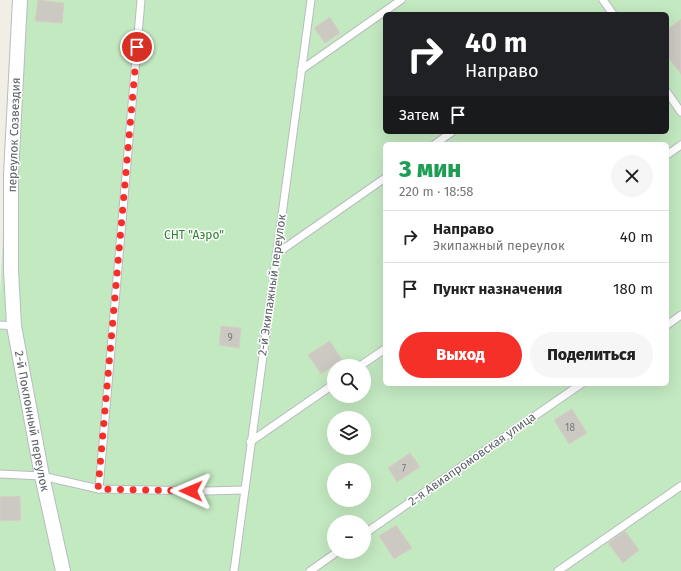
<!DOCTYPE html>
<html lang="ru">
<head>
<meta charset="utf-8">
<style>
  :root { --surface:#fff; --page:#f6f6f6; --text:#222; --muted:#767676; --line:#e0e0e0; --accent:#f53028 }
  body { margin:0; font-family:"Fira Sans",sans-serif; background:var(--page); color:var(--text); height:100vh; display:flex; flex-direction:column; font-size:15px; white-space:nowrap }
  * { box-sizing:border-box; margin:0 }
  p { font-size:13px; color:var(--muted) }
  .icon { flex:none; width:22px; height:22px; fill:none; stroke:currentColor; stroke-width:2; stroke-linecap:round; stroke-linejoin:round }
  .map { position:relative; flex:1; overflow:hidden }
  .details { position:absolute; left:383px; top:142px; width:286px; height:244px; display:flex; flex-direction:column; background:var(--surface); border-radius:6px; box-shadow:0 4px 16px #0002 }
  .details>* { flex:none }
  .top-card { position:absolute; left:383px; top:12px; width:286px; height:122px; border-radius:6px; box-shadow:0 4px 16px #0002; background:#202124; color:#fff; overflow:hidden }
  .tools { position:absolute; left:327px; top:359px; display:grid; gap:8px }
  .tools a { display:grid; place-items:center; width:44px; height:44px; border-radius:50%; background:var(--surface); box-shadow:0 4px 16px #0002; font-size:20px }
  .pin { position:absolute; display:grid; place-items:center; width:34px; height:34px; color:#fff; margin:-17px; border:2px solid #fff; border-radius:50%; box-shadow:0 1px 4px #0007 }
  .me { position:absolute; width:44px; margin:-22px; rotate:271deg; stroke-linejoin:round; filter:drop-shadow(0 0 3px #0008) }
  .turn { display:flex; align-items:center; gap:14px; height:84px; padding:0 16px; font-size:18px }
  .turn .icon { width:52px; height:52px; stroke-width:2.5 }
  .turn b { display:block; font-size:28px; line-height:34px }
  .then { display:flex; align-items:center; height:38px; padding:0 16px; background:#0003; gap:8px; font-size:15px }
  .round { display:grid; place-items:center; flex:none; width:42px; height:42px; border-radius:21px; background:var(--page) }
  .overview { display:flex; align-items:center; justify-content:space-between; height:68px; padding:0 16px }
  h1 { font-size:24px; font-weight:800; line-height:30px; color:#1e9e55 }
  .action { display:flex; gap:8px; margin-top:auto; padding:8px 16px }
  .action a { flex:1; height:46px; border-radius:24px; background:var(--accent); color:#fff; font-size:16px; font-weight:800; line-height:46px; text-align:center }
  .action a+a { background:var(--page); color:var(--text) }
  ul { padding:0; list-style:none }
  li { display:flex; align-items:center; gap:12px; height:52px; padding:0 16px; border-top:1px solid var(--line) }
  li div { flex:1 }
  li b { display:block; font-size:15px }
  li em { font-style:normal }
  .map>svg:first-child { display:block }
  .green { fill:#c3e9c1; fill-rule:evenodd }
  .building { fill:#ccc9c3; stroke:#d6cfc4 }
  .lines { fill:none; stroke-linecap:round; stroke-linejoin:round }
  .service-casing { stroke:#b8bcc0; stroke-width:9 }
  .minor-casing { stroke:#b8bcc0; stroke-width:16 }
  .service { stroke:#fff; stroke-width:7 }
  .minor { stroke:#fff; stroke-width:14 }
  .route { stroke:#f53028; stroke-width:7; stroke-dasharray:0 12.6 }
  .labels { text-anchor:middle; stroke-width:3; stroke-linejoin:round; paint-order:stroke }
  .number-label { font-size:10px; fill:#797c7e }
  .street-label { font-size:12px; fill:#5d6267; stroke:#fff }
  .park-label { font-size:12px; fill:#2f8430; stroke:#fff }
</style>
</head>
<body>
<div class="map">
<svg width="681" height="571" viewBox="0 0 681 571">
  <rect width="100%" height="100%" fill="#f1eee6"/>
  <path class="green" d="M14,0H681V571H0V298ZM385,14H667V132H385ZM385,144H667V384H385ZM334,366H364V396H334ZM334,418H364V448H334ZM334,470H364V500H334ZM334,522H364V552H334Z"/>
  <g class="building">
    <polygon points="38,0 64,3 62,23 35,21"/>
    <polygon points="330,17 340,33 325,43 314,28"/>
    <polygon points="681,19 681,74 667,56 667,30"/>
    <polygon points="221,326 241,328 239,348 219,345"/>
    <polygon points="330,341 342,360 321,374 308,355"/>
    <polygon points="572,409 587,433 569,444 554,420"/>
    <polygon points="410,453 420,467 397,482 388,468"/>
    <polygon points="20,496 21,520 0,521 0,497"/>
    <polygon points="396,525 412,548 394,559 379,536"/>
    <polygon points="625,531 639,550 623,563 608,543"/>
  </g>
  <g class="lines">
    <g class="service-casing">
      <g id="service">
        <polyline points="603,0 613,14"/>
        <polyline points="301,70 401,0"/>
        <polyline points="667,92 681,112"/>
        <polyline points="435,144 452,132"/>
        <polyline points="667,155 681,145"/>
        <polyline points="276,254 385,178"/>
        <polyline points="0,325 14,326"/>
        <polyline points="667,325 681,315"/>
        <polyline points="360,366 385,349"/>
        <polyline points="250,442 334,384"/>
        <polyline points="0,474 42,476 99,489 206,491 244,490"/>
        <polyline points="99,489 141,0"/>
        <polyline points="364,534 581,384"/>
        <polyline points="234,571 311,0"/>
        <polyline points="310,571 337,552"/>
        <polyline points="558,571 681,486"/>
      </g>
    </g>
    <g class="minor-casing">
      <g id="minor">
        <path id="s1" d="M20,0L11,175V270L14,326L42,476L63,571"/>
      </g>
    </g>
    <use href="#service" class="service"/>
    <use href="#minor" class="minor"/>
  </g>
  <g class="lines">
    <polyline class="route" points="137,47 98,489 191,491"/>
  </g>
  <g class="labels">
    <g class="number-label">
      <text x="230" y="341">9</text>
      <text x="570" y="431">18</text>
      <text x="404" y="472">7</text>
    </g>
    <g class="street-label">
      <text transform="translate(14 135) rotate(-88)" y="4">переулок Созвездия</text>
      <text transform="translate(272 285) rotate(-82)" y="4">2-й Экипажный переулок</text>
      <text dy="4" stroke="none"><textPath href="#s1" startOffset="423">2-й Поклонный переулок</textPath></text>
      <text transform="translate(472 459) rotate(-35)" y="4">2-я Авиапромовская улица</text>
    </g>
    <g class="park-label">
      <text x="194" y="239">СНТ "Аэро"</text>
    </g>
  </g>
</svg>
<div class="tools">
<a><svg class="icon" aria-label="search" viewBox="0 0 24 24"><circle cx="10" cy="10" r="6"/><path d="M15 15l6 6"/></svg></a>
<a><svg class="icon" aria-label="layers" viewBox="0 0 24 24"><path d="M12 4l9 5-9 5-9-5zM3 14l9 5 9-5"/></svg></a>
<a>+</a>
<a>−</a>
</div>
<div class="pin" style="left:137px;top:47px;background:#d93025"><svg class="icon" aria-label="arrive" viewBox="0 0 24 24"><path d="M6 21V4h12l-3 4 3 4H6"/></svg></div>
<svg class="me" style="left:191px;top:491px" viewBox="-20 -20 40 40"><path d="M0-17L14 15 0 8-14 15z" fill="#f53028" stroke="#fff" stroke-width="4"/></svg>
<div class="top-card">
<div class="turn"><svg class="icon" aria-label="right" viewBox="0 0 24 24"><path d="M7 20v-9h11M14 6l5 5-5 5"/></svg><div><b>40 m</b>Направо</div></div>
<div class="then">Затем<svg class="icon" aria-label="arrive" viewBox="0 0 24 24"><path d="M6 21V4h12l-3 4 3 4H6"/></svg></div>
</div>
<section class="details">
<div class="overview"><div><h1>3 мин</h1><p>220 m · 18:58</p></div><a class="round"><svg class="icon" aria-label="close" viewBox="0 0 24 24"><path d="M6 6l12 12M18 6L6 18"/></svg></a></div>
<ul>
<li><svg class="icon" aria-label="right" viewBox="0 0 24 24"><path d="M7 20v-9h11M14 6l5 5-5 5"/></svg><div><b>Направо</b><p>Экипажный переулок</p></div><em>40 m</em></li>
<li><svg class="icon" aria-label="arrive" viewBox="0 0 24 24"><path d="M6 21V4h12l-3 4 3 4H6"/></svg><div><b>Пункт назначения</b></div><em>180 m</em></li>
</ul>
<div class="action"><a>Выход</a><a>Поделиться</a></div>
</section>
</div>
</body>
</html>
